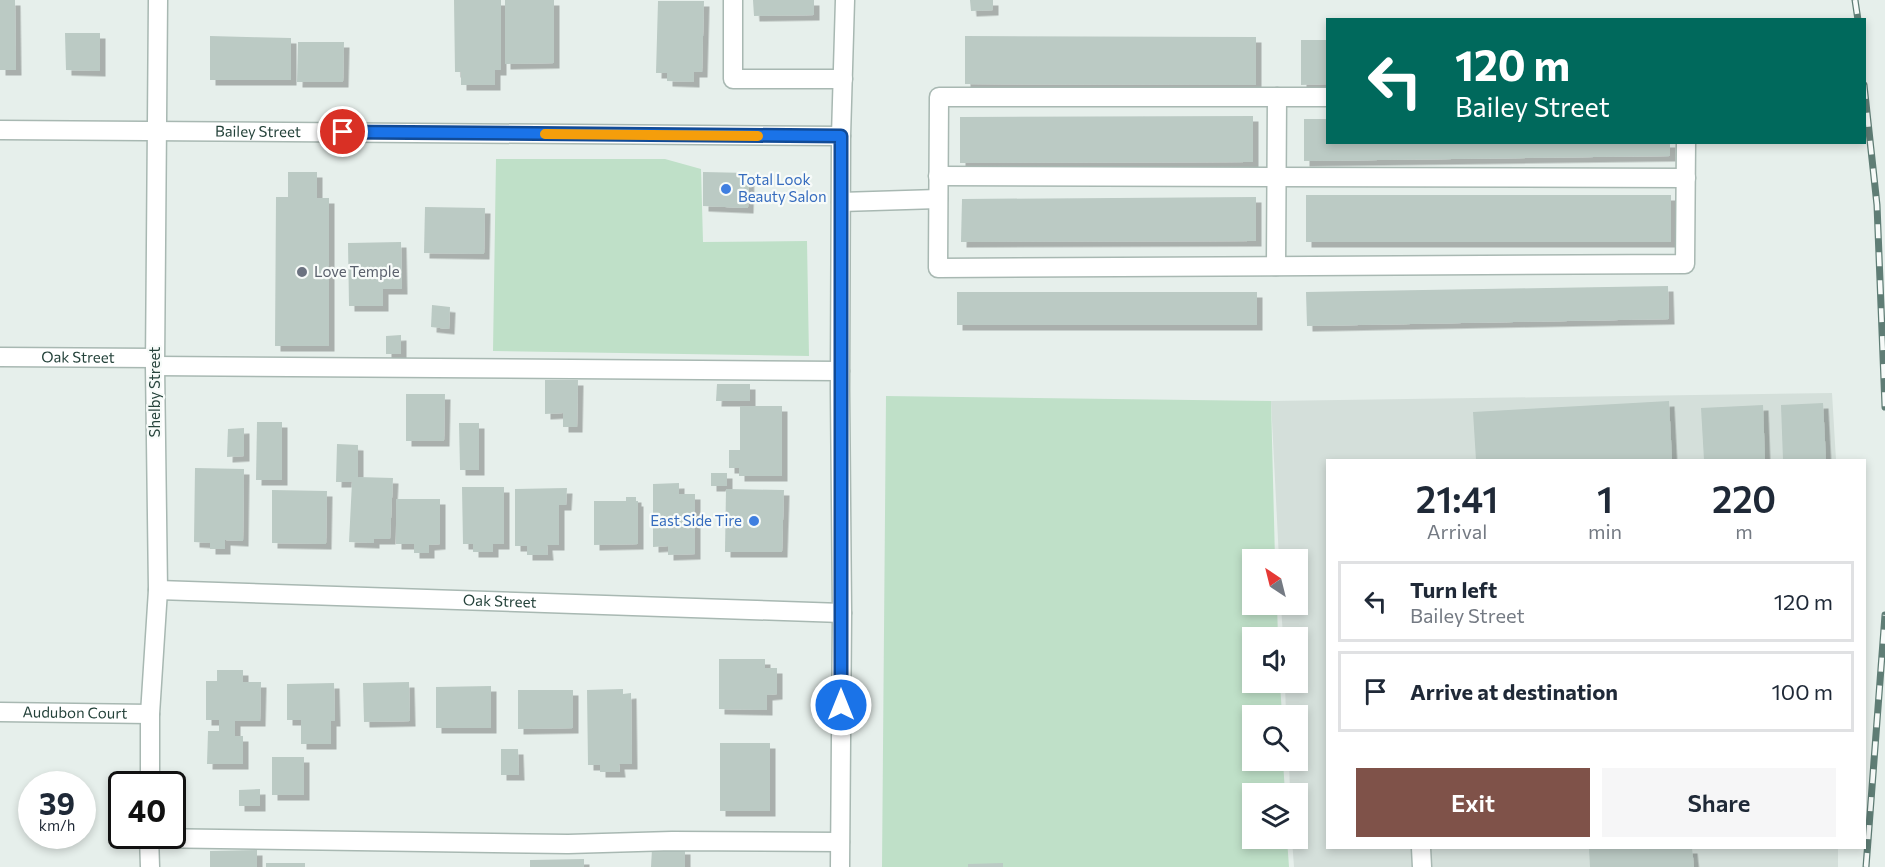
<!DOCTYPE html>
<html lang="en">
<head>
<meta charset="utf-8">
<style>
  :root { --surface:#fff; --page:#f6f6f7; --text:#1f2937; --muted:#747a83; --line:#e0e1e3; --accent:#7f5249 }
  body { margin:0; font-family:Commissioner,sans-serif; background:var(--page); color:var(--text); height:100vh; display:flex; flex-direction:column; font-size:22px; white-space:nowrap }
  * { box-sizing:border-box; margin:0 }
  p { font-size:20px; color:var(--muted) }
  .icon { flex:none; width:33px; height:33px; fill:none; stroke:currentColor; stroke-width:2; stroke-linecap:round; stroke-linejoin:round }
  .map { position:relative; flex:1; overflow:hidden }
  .sheet { position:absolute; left:1326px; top:459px; width:540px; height:390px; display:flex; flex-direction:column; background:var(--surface); border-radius:0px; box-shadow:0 3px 9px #0003 }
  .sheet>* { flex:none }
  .guide { position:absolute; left:1326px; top:18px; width:540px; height:126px; border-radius:0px; box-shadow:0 3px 9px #0003; background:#00695c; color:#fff; overflow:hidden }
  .needle { width:39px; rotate:325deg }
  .fabs { position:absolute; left:1242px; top:549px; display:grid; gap:12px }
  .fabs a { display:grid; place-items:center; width:66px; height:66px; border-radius:0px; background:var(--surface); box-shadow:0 3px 9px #0003; font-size:30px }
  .speed { position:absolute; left:18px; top:771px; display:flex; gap:12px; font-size:30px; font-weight:700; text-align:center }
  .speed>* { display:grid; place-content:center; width:78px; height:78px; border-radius:50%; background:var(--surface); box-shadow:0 3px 9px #0003; line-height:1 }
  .speed small { font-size:15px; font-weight:400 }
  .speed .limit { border:3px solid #111; border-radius:9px; background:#fff; color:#111 }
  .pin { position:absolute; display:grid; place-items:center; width:51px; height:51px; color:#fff; margin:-26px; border:3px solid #fff; border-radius:50%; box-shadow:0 2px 6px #0007 }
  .me { position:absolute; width:66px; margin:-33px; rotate:0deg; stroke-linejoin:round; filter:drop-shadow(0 0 4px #0008) }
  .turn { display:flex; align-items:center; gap:21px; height:126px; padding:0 30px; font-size:27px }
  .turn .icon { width:78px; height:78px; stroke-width:2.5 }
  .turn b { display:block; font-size:42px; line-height:51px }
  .eta { display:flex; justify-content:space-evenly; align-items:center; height:102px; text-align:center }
  .eta b { font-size:36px; font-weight:600; line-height:42px }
  .action { display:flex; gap:12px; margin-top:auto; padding:12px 30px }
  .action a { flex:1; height:69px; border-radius:0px; background:var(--accent); color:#fff; font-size:24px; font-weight:600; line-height:69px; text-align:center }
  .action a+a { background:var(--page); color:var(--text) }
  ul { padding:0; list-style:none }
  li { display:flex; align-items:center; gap:18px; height:81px; margin:0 12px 9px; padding:0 18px; border:3px solid var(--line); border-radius:0px }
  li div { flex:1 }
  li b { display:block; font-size:22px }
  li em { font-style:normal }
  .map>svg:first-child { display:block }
  .built { fill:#d4dfda }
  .green { fill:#bfe0c8 }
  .building { fill:#bbcac4; filter:url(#shadow) }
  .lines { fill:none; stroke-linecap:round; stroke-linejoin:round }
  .minor-casing { stroke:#a8b8b2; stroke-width:21 }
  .minor { stroke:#fff; stroke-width:18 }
  .rail-casing { stroke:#5f7d75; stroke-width:7 }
  .rail { stroke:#f7fbf9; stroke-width:4.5; stroke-dasharray:14; stroke-linecap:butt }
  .route-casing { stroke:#114b97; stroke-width:15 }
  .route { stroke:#1a73e8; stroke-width:10 }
  .slow { stroke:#f59e0b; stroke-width:10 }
  .shop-dot { fill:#3f7fe0; stroke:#f7fbf9; stroke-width:2 }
  .worship-dot { fill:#6b7280; stroke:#f7fbf9; stroke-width:2 }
  .labels { text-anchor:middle; stroke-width:4.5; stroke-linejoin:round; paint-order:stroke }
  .street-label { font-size:15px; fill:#24423a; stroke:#f7fbf9 }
  .shop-label { font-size:15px; fill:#366cbe; stroke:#f7fbf9; text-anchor:start }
  .worship-label { font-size:15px; fill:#5b616d; stroke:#f7fbf9; text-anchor:start }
</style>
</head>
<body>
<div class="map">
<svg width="1885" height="867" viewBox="0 0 1885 867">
  <defs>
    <filter id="shadow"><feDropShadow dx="5.5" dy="5.5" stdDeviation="0" flood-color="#0004"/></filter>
  </defs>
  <rect width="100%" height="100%" fill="#e6efeb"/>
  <polygon class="built" points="1832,393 1836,460 1328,460 1328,848 1838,848 1838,867 1294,867 1292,839 1298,838 1298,794 1290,793 1289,761 1298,760 1298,716 1286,715 1285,683 1298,682 1298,638 1283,637 1281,605 1298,604 1298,560 1279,559 1271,401"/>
  <g class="green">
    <polygon points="496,159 665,159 701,169 703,242 807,241 809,356 493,351"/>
    <polygon points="886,396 1271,401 1275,559 1252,560 1252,604 1277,605 1278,637 1252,638 1252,682 1280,683 1282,715 1252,716 1252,760 1283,761 1285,793 1252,794 1252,838 1287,839 1289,867 882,867"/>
  </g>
  <g class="building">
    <polygon points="0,0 15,0 16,70 0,70"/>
    <polygon points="454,0 501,0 501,70 495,70 495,85 461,85 461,72 455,72"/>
    <polygon points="505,0 554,0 554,63 505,64"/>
    <polygon points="753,0 814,0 814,15 754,16"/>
    <polygon points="970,0 993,0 993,10 971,11"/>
    <polygon points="658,1 704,1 702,72 694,72 694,82 667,81 667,73 656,73"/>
    <polygon points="65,33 100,33 100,71 66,70"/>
    <polygon points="210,36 291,38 291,80 210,80"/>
    <polygon points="965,36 1256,37 1256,85 965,84"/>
    <polygon points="1301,40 1328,40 1328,84 1301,85"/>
    <polygon points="298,42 344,42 343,82 297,82"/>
    <polygon points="1253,116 1253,162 960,163 960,117"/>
    <polygon points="1304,119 1328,119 1328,142 1670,142 1670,156 1304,161"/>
    <polygon points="288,172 317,172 317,198 329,198 329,346 275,346 276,197 288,197"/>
    <polygon points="703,172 749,173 748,208 703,206"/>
    <rect x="1306" y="195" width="365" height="47"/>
    <polygon points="1256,197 1256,241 961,242 962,199"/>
    <polygon points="425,207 485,208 484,254 424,253"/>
    <polygon points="401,242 402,289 383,289 383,306 349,306 348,243"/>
    <polygon points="1668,286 1669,319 1307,326 1306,292"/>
    <rect x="957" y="292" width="300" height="33"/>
    <polygon points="432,305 450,307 449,329 431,327"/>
    <polygon points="401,335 401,354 386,354 386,336"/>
    <polygon points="545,380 578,380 577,427 563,427 563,413 545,414"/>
    <polygon points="717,384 750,384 750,401 716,401"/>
    <polygon points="406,394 445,394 444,441 406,441"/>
    <polygon points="1669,401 1672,460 1476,460 1473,412"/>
    <polygon points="1823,403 1826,460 1783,460 1781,405"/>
    <polygon points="1763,405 1765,460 1704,460 1701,408"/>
    <polygon points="740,406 782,406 782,476 739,476 739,468 729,468 729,450 740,450"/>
    <polygon points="257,422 282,422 282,480 256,480"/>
    <polygon points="459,423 479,423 479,470 460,470"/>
    <polygon points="244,428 244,456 227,457 228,429"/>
    <polygon points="337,444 358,445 358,477 393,478 390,539 374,539 374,543 349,542 352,482 336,482"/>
    <polygon points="195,468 244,469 243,541 225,540 225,549 210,549 210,543 194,542"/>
    <rect x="711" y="473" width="16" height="13"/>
    <polygon points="679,483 679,494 695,494 695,554 668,555 668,546 653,547 653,484"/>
    <polygon points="462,487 504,487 504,544 493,544 493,552 473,552 473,544 463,544"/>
    <polygon points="567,488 566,505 559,505 559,545 547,545 548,555 527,555 527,546 515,546 515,489"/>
    <polygon points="726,489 784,490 782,552 725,552"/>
    <polygon points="272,490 327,491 326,544 272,543"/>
    <polygon points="626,497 636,497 636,501 638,501 638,544 594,545 594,501 626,501"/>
    <polygon points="396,499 440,499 440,544 429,545 429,553 414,553 414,544 396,544"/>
    <polygon points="719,659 765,659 765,668 777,668 777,694 767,695 767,710 719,709"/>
    <polygon points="217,670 243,670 243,682 261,682 260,721 235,721 235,736 243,736 243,764 207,764 208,731 219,731 219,720 206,720 206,681 217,681"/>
    <polygon points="409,682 410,721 364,722 363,683"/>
    <polygon points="334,683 335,721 331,721 331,744 301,744 301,720 287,720 287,684"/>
    <polygon points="491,686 491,728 436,728 436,687"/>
    <polygon points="623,689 623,694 631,693 632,764 619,764 620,772 600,772 600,765 588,765 587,690"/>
    <polygon points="518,690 573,690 573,728 518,729"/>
    <rect x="720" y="743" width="50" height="68"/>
    <polygon points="501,749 518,749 519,775 501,775"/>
    <rect x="272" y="757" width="32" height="38"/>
    <polygon points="260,789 260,806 239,806 239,790"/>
    <polygon points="1589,848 1692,848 1694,867 1590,867"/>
    <polygon points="652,849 685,849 685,867 651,867"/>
    <polygon points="257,850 257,867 210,867 210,851"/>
    <polygon points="584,859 584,867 530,867 530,860"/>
    <rect x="266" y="863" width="39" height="4"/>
    <polygon points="1003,863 1003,867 968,867 968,864"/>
  </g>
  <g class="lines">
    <g class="minor-casing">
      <g id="minor">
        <polyline points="733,0 733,79 843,79"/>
        <polyline points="1328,97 939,97 938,268 1685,264 1686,142"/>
        <path id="s1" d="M0,130L841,136"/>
        <polyline points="938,176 1686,178"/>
        <polyline points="841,202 938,199"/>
        <polyline points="1276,266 1277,97"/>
        <path id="s2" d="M0,357L155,358"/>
        <polyline points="155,366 840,371"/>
        <path id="s3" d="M158,590L842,613"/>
        <path id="s4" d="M0,712L150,714"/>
        <polyline points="150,784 150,714 158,590 155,366 158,0"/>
        <polyline points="149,836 150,867"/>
        <polyline points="149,838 568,844 672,841 840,842"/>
        <polyline points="1421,848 1422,867"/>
        <polyline points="840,867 842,613 840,390 841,136 845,0"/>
      </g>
    </g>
    <use href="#minor" class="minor"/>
    <g class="rail-casing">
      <g id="rail">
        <polyline points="1855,0 1858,20"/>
        <polyline points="1864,85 1877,205 1885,407"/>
        <polyline points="1866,867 1885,615"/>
      </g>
    </g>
    <use href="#rail" class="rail"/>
  </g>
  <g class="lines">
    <g class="route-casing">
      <polyline id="route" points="343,132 841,136 841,705"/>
    </g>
    <use href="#route" class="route"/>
    <polyline class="slow" points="545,134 758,136"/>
  </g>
  <g class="shop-dot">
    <circle cx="726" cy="189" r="6"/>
    <circle cx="754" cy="521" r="6"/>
  </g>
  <circle class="worship-dot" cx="302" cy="272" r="6"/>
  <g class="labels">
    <g class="street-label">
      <text dy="5" stroke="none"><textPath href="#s1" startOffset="258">Bailey Street</textPath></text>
      <text dy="5" stroke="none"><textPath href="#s2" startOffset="78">Oak Street</textPath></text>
      <text transform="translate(155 392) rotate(-90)" y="5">Shelby Street</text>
      <text dy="5" stroke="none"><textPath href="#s3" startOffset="342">Oak Street</textPath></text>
      <text dy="5" stroke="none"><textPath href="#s4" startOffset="75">Audubon Court</textPath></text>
    </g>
    <g class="shop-label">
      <text x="738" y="185">Total Look<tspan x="738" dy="17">Beauty Salon</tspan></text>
      <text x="742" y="526" text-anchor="end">East Side Tire</text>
    </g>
    <g class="worship-label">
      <text x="314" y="277">Love Temple</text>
    </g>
  </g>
</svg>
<div class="fabs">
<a><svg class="needle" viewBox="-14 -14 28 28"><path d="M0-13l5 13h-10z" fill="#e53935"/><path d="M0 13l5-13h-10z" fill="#747a83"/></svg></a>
<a><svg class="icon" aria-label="sound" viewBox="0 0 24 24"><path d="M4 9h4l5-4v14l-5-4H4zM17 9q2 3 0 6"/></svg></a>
<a><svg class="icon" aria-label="search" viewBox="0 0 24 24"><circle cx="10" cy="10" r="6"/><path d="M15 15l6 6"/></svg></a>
<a><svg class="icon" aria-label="layers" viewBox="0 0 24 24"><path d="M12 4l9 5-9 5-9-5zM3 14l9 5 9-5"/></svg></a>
</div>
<div class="speed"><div>39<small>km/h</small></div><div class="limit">40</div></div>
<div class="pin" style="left:343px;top:132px;background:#d93025"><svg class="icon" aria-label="arrive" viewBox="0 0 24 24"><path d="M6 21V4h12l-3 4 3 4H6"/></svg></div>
<svg class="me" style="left:841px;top:705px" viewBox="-20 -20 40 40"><circle r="17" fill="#1a73e8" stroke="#fff" stroke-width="3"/><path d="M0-11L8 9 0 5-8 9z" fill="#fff"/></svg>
<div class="guide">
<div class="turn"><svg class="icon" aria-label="left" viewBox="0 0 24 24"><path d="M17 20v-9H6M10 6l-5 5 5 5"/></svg><div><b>120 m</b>Bailey Street</div></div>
</div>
<section class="sheet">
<div class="eta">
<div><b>21:41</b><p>Arrival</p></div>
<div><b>1</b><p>min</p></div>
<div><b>220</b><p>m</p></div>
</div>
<ul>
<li><svg class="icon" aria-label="left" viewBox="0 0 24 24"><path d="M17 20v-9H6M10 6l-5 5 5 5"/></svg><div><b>Turn left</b><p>Bailey Street</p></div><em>120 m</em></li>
<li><svg class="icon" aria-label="arrive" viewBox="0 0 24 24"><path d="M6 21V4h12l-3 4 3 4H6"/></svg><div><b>Arrive at destination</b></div><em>100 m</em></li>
</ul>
<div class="action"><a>Exit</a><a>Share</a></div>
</section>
</div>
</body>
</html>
